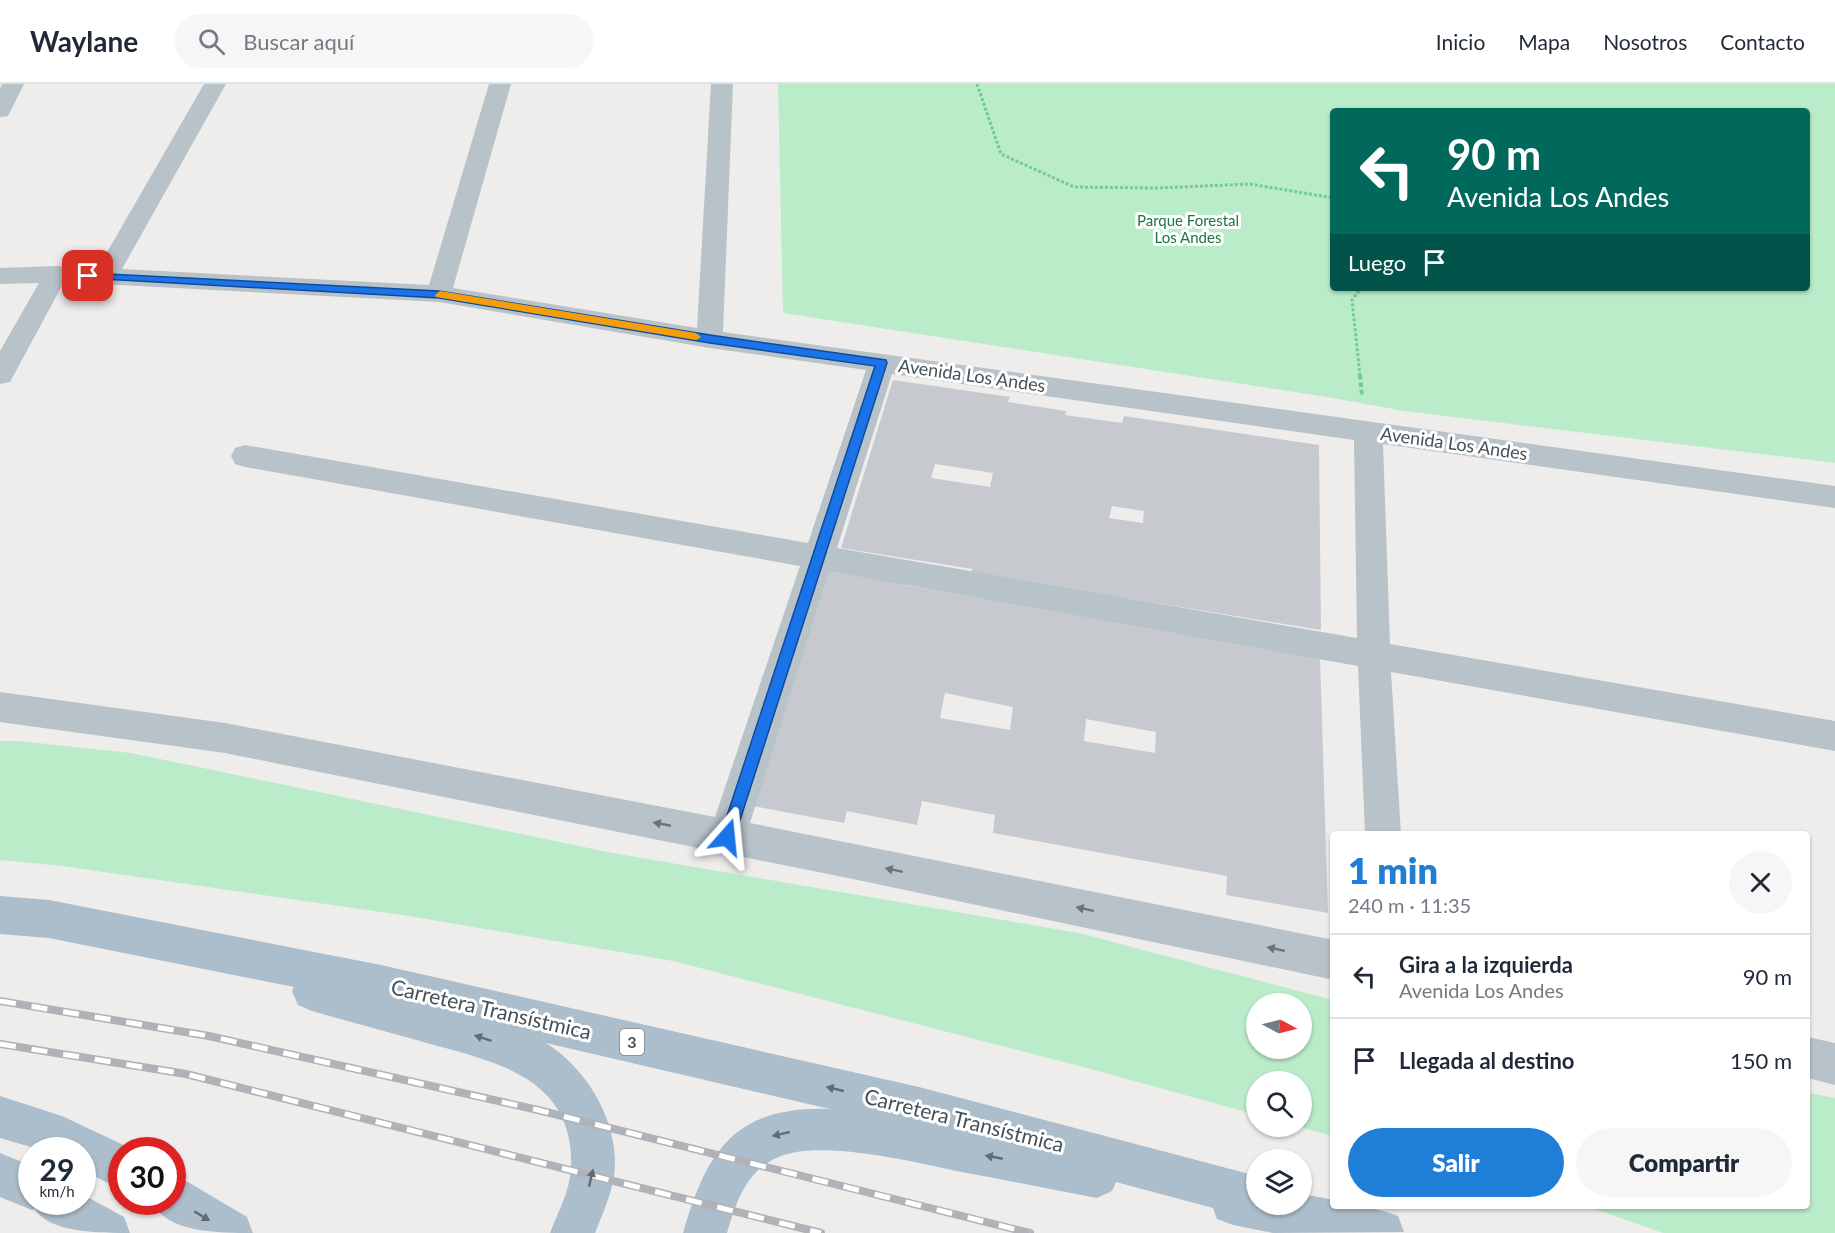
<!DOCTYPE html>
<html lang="es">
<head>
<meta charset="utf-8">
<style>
  :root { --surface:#fff; --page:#f6f6f7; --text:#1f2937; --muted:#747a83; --line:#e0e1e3; --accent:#1f7fd7 }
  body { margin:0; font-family:Lato,sans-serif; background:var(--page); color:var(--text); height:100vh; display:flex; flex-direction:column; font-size:22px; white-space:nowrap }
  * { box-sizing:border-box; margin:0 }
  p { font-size:20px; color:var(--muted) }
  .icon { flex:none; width:33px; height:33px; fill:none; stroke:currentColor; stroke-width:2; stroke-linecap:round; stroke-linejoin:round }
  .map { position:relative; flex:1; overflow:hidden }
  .details { position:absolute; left:1330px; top:747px; width:480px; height:378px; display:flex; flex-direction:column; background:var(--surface); border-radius:6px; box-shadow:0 2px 4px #0004 }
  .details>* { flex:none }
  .top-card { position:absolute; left:1330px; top:24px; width:480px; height:183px; border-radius:6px; box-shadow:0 2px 4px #0004; background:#00695c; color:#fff; overflow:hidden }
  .needle { width:39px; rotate:97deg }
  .buttons { position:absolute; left:1246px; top:909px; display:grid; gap:12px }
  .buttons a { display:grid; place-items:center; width:66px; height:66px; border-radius:50%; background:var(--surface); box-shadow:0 2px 4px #0004; font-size:30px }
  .speed { position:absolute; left:18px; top:1053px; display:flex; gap:12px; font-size:30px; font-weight:700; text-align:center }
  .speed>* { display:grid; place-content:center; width:78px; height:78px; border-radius:50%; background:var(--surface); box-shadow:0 2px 4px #0004; line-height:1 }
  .speed small { font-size:15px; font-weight:400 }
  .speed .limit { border:9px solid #d22; background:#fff; color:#111 }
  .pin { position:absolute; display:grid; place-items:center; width:51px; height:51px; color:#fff; margin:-26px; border-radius:12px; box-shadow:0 3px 9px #0006 }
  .me { position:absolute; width:66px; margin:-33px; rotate:18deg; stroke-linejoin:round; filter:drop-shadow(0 0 4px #0008) }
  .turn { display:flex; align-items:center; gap:21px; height:126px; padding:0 18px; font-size:27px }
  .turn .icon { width:78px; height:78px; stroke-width:2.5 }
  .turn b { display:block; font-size:42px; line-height:51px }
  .then { display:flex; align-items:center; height:57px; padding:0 18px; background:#0003; gap:12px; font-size:22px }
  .round { display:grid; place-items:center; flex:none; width:63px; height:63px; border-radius:32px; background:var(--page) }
  .overview { display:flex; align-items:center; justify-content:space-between; height:102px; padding:0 18px }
  h1 { font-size:36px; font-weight:800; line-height:45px; color:var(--accent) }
  .action { display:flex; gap:12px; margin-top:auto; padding:12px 18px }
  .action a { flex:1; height:69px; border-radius:36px; background:var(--accent); color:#fff; font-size:24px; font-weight:800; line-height:69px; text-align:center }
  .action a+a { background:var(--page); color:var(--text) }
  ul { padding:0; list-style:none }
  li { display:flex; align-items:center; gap:18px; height:84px; padding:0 18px; border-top:2px solid var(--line) }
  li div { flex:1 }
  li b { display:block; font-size:22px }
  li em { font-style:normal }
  header { display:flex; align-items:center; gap:36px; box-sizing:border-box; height:84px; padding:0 30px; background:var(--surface); border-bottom:2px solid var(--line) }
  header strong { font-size:28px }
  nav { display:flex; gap:33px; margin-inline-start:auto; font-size:21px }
  .search { width:420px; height:54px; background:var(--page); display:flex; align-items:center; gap:15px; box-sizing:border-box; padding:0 21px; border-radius:33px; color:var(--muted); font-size:22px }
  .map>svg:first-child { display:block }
  .green { fill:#bbecca; fill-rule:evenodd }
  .building { fill:#c6cacf; fill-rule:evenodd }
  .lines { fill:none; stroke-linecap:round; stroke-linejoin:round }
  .path-far1 { stroke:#74c998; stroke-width:3; stroke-dasharray:3 2; stroke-linecap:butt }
  .path { stroke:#74c998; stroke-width:4; stroke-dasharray:4.5 3; stroke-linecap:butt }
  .minor { fill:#b8c2c9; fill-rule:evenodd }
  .major { fill:#acbecb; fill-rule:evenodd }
  .rail-casing { stroke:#afb2b7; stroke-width:8 }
  .rail { stroke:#fff; stroke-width:5; stroke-dasharray:16; stroke-linecap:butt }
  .oneway { fill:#68737b }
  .oneway2 { fill:#5f6c76 }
  .route { fill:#1a73e8; stroke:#114b97; stroke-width:1.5 }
  .slow { fill:#f59e0b }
  .labels { text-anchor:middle; stroke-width:6; stroke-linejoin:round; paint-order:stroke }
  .far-park-label { font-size:15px; fill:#197740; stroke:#fff }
  .shield { fill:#fff; stroke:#7d858b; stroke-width:1.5 }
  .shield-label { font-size:16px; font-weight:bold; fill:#455159 }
  .street-label { font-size:18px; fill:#455159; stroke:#fff }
  .near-street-label { font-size:21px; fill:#455159; stroke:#fff }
</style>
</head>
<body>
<header>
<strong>Waylane</strong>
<div class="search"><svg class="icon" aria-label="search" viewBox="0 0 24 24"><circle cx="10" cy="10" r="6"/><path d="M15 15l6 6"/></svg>Buscar aquí</div>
<nav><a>Inicio</a><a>Mapa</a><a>Nosotros</a><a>Contacto</a></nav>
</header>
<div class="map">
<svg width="1835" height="1149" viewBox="0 0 1835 1149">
  <rect width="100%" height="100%" fill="#efecec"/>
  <g class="green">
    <path d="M778,0H1835V379L1404,327L1327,313L783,229ZM1334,27H1808V204H1334Z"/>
    <path d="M0,657H19L131,669L613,769L1079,849L1333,916V1052L1299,1043L1302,1042V998H1257V1031L1087,984L673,877L409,832L62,782L0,776ZM1257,920H1302V964H1257Z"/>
    <polygon points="1808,1009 1835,1014 1835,1149 1663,1149 1586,1122 1808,1122"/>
  </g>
  <g class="building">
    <path d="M893,296L1010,313L1008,318L1066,327L1065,331L1122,339L1124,332L1319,361L1321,546L971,489L972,485L841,464ZM935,380L993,389L990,403L931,394ZM1112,422L1144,427L1143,439L1109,434Z"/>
    <path d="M829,484L907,497L905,501L1320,572L1328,829L1226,811L1227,792L993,749L995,731L922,717L917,741L847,727L844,739L753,722ZM945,609L1013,623L1010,646L940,634ZM1086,635L1156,648L1155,669L1084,657Z"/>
  </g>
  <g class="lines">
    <g class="path-far1">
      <polyline points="977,0 1001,70 1074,103 1157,104 1250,100 1334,114"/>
      <polyline points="1360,292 1352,216 1361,204"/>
    </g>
    <polyline class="path" points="1360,291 1362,312"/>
    <g class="minor">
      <polygon points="2,0 24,0 8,32 0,33 0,5"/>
      <path d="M204,0H226L122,185L429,201L489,0H511L453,204L697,244L711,0H733L723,248L1835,402V424L1383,360L1390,560L1835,637V667L1391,588L1401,750H1365L1358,582L829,487L750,739L1334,856V896L853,795L225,669L0,638V608L225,639L715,733L800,482L245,383L235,380L231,372L235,364L245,361L808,459L866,286L710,264L439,218L64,198L10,298L0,300V267L39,199L0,200V184L56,182L98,184ZM892,290L1354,356L1357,554L837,464Z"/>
      <polygon points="1808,953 1835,959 1835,1001 1808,994"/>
    </g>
    <g class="major">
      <path d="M0,812L49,816L381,881L919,1003L1257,1092V1120H1302V1110L1334,1116V1122C1357,1122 1376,1123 1398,1132L1404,1148L1273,1149L1233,1141L1217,1135L1213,1124L1116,1098L1112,1107L1097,1114C1054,1106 1011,1097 967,1089C921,1080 817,1052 774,1075C745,1090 736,1119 727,1149H683C707,1066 735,1022 830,1025L546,959C588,985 621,1041 614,1092C611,1112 602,1131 595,1149H550C558,1128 570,1107 571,1084C575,993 495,978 427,959C389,948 350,938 312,927L298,921L292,907L294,903L49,854L0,850Z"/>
      <polygon points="0,1012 62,1032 134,1066 122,1066 122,1106 82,1086 82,1066 41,1066 0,1054"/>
      <path d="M0,1069L32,1082V1118H82V1110L124,1133L130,1149C101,1149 49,1149 35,1125L32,1126L0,1113Z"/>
      <path d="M172,1092L188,1098L247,1133L253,1149C218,1149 168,1149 151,1118H172Z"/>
    </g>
    <g class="rail-casing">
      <g id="rail">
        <polyline points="0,917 209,952 538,1026 1030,1149"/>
        <polyline points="0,960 186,990 821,1149"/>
      </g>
    </g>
    <use href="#rail" class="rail"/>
  </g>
  <defs><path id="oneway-solid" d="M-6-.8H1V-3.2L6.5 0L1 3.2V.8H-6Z" transform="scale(1.5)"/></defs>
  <g class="oneway">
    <use href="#oneway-solid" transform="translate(662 740) rotate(-169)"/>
    <use href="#oneway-solid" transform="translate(894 786) rotate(-168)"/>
    <use href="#oneway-solid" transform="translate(1085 825) rotate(-168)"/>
    <use href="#oneway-solid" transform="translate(1276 865) rotate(-168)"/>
  </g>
  <g class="oneway2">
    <use href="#oneway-solid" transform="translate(483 954) rotate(-162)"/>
    <use href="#oneway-solid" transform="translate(835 1005) rotate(-167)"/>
    <use href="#oneway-solid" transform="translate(781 1050) rotate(167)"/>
    <use href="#oneway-solid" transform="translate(994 1073) rotate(-169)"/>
    <use href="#oneway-solid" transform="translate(591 1094) rotate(-77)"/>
    <use href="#oneway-solid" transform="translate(202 1132) rotate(31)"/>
  </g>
  <polygon class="route" points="88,189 439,207 710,251 886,276 887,279 733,758 727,760 722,758 720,753 875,282 710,259 439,214 85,194 85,190"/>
  <polygon class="slow" points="440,207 696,249 701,253 696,256 436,213 435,211"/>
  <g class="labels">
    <g class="far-park-label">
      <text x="1188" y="142">Parque Forestal<tspan x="1188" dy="17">Los Andes</tspan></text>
    </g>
    <rect class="shield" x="620" y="945" width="24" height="26" rx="4.5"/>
    <g class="shield-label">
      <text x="632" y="964">3</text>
    </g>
    <g class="street-label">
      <text transform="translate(972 292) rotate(8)" y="6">Avenida Los Andes</text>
      <text transform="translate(1454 360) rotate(8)" y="6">Avenida Los Andes</text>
    </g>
    <g class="near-street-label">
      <text transform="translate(491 926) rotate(13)" y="7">Carretera Transístmica</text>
      <text transform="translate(964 1037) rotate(14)" y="7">Carretera Transístmica</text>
    </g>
  </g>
</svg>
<div class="buttons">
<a><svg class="needle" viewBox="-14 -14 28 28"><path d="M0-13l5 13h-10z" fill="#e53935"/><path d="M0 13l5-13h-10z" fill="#747a83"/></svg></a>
<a><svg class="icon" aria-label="search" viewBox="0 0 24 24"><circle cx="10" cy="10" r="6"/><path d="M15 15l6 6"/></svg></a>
<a><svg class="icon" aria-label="layers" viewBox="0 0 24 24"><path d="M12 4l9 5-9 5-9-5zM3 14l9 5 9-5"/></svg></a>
</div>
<div class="speed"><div>29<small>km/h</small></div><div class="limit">30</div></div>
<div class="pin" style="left:88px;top:192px;background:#d93025"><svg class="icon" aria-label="arrive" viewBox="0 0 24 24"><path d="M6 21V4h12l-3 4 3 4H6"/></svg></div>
<svg class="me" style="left:727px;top:753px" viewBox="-20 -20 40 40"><path d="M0-17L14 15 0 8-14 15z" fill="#1a73e8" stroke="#fff" stroke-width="4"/></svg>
<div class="top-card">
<div class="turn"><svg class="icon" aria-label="left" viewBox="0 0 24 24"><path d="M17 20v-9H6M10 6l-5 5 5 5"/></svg><div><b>90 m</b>Avenida Los Andes</div></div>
<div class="then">Luego<svg class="icon" aria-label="arrive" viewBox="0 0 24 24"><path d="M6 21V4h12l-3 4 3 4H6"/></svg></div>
</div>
<section class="details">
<div class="overview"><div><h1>1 min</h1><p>240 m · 11:35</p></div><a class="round"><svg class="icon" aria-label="close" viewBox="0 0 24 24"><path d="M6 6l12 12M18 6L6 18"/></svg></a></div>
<ul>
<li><svg class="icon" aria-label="left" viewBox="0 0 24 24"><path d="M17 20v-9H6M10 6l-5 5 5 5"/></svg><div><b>Gira a la izquierda</b><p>Avenida Los Andes</p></div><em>90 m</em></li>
<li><svg class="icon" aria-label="arrive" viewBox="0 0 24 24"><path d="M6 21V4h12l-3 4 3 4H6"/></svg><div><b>Llegada al destino</b></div><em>150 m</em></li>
</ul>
<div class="action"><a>Salir</a><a>Compartir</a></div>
</section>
</div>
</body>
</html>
